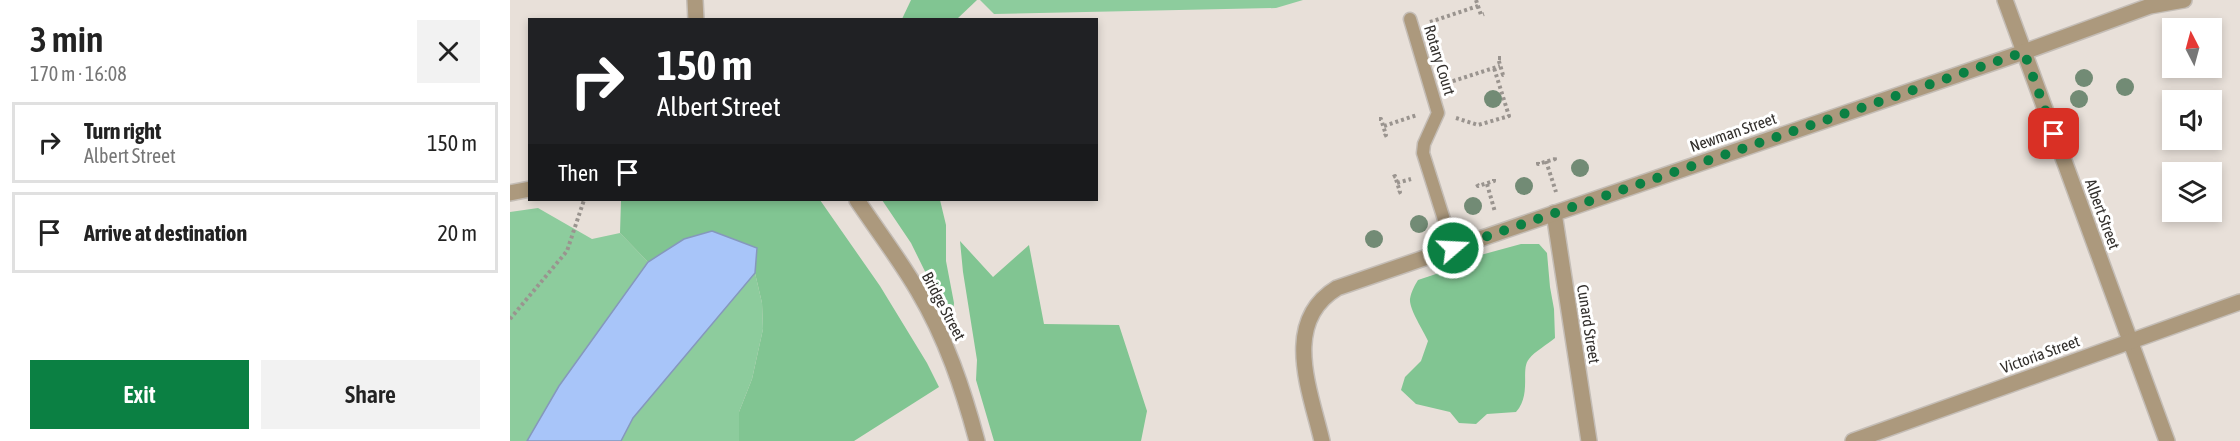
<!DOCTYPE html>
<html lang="en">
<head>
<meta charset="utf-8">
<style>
  :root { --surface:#fff; --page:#f2f2f2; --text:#222; --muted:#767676; --line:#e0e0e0; --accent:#0b8043 }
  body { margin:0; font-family:"Asap Condensed",sans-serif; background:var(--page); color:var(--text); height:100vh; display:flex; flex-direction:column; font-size:22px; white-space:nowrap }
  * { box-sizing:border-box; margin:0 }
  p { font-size:20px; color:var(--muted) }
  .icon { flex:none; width:33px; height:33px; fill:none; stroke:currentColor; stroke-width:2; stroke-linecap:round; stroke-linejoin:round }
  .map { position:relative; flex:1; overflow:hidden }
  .side { display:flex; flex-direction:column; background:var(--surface); width:510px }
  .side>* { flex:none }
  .banner { position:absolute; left:18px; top:18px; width:570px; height:183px; border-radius:0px; box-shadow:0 3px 9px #0003; background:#202124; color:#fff; overflow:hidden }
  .needle { width:39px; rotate:354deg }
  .buttons { position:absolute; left:1652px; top:18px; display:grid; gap:12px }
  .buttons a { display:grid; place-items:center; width:60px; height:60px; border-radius:0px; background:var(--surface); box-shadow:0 3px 9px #0003; font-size:30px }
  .pin { position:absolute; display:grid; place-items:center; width:51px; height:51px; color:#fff; margin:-26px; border-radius:12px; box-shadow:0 3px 9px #0006 }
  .me { position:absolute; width:66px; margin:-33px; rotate:71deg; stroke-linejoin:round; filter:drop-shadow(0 0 4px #0008) }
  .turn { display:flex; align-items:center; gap:21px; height:126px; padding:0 30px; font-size:27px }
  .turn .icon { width:78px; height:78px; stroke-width:2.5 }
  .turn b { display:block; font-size:42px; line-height:51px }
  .then { display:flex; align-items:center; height:57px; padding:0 30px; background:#0003; gap:12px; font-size:22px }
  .round { display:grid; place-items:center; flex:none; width:63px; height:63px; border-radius:0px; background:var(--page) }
  .summary { display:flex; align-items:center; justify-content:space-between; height:102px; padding:0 30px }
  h1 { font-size:36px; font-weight:600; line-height:45px }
  .action { display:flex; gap:12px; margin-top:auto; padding:12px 30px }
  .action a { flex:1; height:69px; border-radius:0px; background:var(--accent); color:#fff; font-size:24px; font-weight:600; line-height:69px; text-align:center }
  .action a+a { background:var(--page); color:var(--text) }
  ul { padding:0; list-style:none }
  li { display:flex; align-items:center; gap:18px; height:81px; margin:0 12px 9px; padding:0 18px; border:3px solid var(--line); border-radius:0px }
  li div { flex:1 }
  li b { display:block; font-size:22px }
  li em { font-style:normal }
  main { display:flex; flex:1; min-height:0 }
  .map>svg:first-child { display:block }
  .green { fill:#8dcc9d }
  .forest { fill:#81c592 }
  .water { fill:#a8c5f9; stroke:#8598bc; stroke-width:1.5 }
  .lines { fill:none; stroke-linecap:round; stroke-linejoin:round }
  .service-casing { stroke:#c4bdb6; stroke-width:15 }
  .minor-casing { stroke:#c4bdb6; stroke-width:18 }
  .path { stroke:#9a948f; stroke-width:4; stroke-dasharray:3 3; stroke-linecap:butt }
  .service { stroke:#ac997d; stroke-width:12 }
  .minor { stroke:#ac997d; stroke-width:15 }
  .tree { fill:#728b75 }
  .route { stroke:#0b8043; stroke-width:10; stroke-dasharray:0 18 }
  .labels { text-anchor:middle; stroke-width:6; stroke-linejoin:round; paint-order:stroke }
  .street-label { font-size:16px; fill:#322f2c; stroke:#fff }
</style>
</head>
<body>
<main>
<section class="side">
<div class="summary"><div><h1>3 min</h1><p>170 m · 16:08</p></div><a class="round"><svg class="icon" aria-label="close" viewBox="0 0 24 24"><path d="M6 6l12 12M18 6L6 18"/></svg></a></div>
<ul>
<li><svg class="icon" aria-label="right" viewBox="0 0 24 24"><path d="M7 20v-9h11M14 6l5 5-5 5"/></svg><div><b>Turn right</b><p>Albert Street</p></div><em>150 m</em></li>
<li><svg class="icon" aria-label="arrive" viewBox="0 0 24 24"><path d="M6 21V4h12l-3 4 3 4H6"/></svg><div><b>Arrive at destination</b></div><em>20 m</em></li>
</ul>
<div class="action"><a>Exit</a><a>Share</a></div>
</section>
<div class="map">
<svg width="1730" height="441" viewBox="0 0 1730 441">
  <rect width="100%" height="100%" fill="#e8e0d9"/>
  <g class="green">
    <polygon points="470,0 793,0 766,8 484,14"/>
    <polygon points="28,208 82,239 110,233 138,262 49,386 17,441 0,441 0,212"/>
    <polygon points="245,273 252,303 253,329 242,379 229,412 229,441 111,441 123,418"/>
  </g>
  <g class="forest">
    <polygon points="401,0 467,0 447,19 392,19"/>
    <polygon points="111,200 310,200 370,286 417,363 429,387 344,441 229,441 229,412 242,379 253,329 252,303 245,273 246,248 174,239 138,262 110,233"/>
    <polygon points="372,200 430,200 436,225 436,261 444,303 443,316 437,316 401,243"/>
    <polygon points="450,241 483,277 519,245 534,324 609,325 637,411 631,441 484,441 466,380 467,360 453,272"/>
    <path d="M1011,244H1029L1037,253L1040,287L1044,309L1045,338C1037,345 1025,351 1019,359C1010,369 1022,394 1006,412L977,414L966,424L949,423L940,412L906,404L891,390L895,377L911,361L918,341C913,330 899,309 900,299C901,292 905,285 908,280L929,273L956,259Z"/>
  </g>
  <polygon class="water" points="202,231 247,248 245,273 123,418 111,441 17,441 49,386 138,262 174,239"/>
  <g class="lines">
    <g class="service-casing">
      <polyline id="service" points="900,19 928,113 914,144 913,153 943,248"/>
    </g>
    <g class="minor-casing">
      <g id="minor">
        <polyline points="185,0 186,20"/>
        <polyline points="1495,0 1657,441"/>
        <polyline points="0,193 20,189"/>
        <path d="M347,200C367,230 390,260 408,291C436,338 453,389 467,441"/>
        <polyline points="1044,213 1079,441"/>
        <path d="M812,441C800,390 771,322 827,288L1514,52L1640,6L1674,0"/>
        <polyline points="1343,441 1730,302"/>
      </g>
    </g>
    <g class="path">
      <polyline points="966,0 971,15 974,14"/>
      <polyline points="920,22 968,6"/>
      <polyline points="991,58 988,58 993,75 996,74"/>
      <polyline points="937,83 990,66"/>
      <polyline points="946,118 968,125 999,116 984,68"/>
      <polyline points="869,119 871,119 876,135 874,136"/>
      <polyline points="874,126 907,115"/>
      <polyline points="1036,161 1046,192"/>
      <polyline points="1028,162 1028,164 1045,159 1044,157"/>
      <polyline points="883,177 885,176 890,192 888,193"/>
      <polyline points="887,183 901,179"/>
      <polyline points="967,184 968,186 984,181 984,179"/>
      <polyline points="977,184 985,212"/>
      <polyline points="0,319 57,251 74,200"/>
    </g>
    <use href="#service" class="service"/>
    <use href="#minor" class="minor"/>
  </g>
  <g class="tree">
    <circle cx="1574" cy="78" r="9"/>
    <circle cx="1615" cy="87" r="9"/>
    <circle cx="983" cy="99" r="9"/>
    <circle cx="1569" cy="99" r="9"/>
    <circle cx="1070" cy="168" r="9"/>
    <circle cx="1014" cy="186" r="9"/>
    <circle cx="963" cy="206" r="9"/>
    <circle cx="909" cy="224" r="9"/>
    <circle cx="864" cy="239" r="9"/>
  </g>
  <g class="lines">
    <polyline class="route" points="943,248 1514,52 1544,134"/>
  </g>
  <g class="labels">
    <g class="street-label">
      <text transform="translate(930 60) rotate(73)" y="6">Rotary Court</text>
      <text transform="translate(1223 132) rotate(-19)" y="6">Newman Street</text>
      <text transform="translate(1593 214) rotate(70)" y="6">Albert Street</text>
      <text transform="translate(434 306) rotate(62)" y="6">Bridge Street</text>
      <text transform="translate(1079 324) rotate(81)" y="6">Cunard Street</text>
      <text transform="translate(1530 354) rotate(-20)" y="6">Victoria Street</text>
    </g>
  </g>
</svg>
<div class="buttons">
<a><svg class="needle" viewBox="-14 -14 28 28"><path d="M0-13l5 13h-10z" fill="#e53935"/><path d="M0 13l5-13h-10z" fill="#767676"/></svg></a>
<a><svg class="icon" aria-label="sound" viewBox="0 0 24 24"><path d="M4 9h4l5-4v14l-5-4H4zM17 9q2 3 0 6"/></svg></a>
<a><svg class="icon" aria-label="layers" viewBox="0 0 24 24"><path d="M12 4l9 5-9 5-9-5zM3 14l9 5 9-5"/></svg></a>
</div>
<div class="pin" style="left:1544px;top:134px;background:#d93025"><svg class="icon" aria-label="arrive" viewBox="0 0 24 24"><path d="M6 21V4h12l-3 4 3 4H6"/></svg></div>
<svg class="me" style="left:943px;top:248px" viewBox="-20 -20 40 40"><circle r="17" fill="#0b8043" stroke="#fff" stroke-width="3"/><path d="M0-11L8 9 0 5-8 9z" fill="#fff"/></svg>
<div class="banner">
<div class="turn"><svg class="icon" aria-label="right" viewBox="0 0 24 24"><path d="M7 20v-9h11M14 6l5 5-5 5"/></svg><div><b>150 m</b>Albert Street</div></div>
<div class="then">Then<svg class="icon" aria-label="arrive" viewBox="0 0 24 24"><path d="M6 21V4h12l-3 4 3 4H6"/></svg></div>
</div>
</div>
</main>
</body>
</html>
